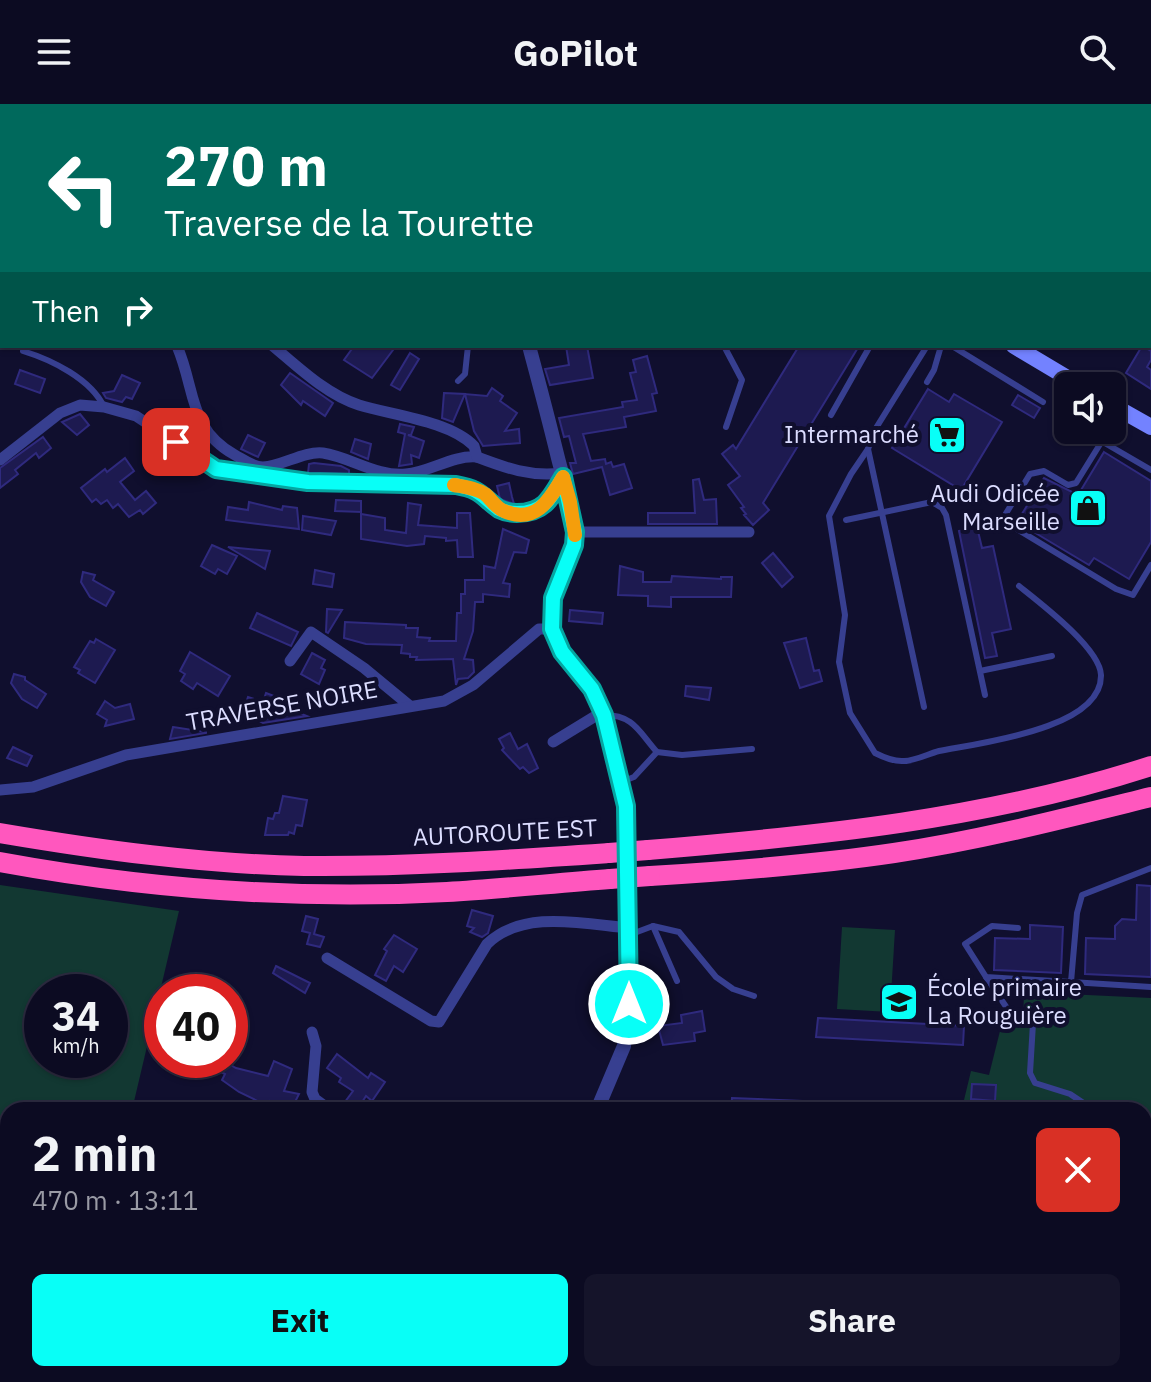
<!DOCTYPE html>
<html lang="en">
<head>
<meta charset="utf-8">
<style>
  :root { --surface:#0c0b22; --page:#15142a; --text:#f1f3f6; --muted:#9a9ba5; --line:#2c2b40; --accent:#08fff7 }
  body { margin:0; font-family:"IBM Plex Sans",sans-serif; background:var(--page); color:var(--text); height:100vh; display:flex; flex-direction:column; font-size:30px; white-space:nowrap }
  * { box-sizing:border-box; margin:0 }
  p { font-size:26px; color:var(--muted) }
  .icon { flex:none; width:44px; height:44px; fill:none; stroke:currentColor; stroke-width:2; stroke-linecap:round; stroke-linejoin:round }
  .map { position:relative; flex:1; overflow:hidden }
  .sheet { position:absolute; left:0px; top:998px; width:1152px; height:280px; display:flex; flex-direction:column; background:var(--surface); border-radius:24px 24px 0 0; box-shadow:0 2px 6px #0004,0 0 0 2px var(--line) }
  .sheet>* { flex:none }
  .hud { position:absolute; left:0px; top:0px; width:1152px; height:244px; box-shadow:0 2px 6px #0004,0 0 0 2px var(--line); background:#00695c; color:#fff; overflow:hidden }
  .fabs { position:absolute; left:1054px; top:268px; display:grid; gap:16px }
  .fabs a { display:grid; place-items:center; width:72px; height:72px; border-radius:12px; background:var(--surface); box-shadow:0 2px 6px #0004,0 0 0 2px var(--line); font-size:40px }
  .speed { position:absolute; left:24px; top:870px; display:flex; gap:16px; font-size:40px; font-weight:700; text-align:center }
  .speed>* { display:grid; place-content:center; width:104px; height:104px; border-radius:50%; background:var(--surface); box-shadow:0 2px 6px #0004,0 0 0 2px var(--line); line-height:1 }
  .speed small { font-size:20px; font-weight:400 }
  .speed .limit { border:12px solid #d22; background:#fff; color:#111 }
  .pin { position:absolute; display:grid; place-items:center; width:68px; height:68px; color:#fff; margin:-34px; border-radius:16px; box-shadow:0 4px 12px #0006 }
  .me { position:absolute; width:88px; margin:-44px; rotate:0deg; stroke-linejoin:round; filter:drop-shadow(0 0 6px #0008) }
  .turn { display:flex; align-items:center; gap:28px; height:168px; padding:0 32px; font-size:36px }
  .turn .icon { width:104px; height:104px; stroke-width:2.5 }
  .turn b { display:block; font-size:56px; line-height:68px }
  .then { display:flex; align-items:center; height:76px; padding:0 32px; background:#0003; gap:16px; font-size:30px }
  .round { display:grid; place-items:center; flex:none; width:84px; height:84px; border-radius:12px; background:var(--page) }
  .headline { display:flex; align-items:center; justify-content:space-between; height:136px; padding:0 32px }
  h1 { font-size:48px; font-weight:700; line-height:60px }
  .cta { display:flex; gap:16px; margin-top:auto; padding:16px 32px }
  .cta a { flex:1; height:92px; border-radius:12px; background:var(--accent); color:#111; font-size:32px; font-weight:700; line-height:92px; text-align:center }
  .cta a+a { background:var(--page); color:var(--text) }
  header { display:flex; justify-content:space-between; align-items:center; height:104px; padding:0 32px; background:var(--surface); font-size:36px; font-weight:700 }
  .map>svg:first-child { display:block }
  .green { fill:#123832; fill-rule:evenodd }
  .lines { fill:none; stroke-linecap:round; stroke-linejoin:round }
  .river { stroke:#062b50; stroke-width:24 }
  .building { fill:#1d1a50; stroke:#2f2a7e; stroke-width:2 }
  .path { stroke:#26c9a9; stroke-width:2; stroke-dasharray:4 6; stroke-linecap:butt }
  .service { stroke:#373f90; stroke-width:6 }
  .minor { stroke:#373f90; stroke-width:11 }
  .tertiary { stroke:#373f90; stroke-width:14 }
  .secondary { stroke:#7382ff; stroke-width:16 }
  .motorway { stroke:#ff57be; stroke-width:20 }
  .rail-casing { stroke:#08fff7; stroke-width:7 }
  .rail { stroke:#100f2e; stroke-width:4; stroke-dasharray:12; stroke-linecap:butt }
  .motorway-bridge { stroke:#ff57be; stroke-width:20 }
  .route-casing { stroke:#05a6a1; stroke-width:20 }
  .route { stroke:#08fff7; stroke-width:14 }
  .slow { stroke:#f59e0b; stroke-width:14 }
  .labels { text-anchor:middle; stroke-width:8; stroke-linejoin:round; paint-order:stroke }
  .poi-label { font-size:24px; fill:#dcddff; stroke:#100f2e; text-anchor:end }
  .street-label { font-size:24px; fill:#dcddff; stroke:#100f2e }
</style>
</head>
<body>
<header><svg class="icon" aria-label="menu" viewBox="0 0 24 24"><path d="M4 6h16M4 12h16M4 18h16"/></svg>GoPilot<svg class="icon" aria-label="search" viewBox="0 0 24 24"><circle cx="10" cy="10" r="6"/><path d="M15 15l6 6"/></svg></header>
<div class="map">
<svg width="1151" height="1278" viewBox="0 0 1151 1278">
  <rect width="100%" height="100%" fill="#100f2e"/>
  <g class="green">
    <path d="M0,781L179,807L132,1006H8V1024L0,1026ZM42,888H110V956H42Z"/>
    <polygon points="842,823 895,826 890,908 837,905"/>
    <polygon points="1024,888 1151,894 1151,1037 1144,1036 1144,1006 1036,1006 1013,1000 964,996 971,967 989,971 1002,919 1023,919"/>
    <polygon points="8,1236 8,1270 244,1270 231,1278 0,1278 0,1240"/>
    <polygon points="813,1270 984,1270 983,1278 817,1278"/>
  </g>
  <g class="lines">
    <g class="river">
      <polyline points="780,0 783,2"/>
      <polyline points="1150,160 1151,160"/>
    </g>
  </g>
  <g class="building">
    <polygon points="354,242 396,242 372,274 344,256"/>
    <polygon points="566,242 587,242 593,274 550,281 545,265 569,261"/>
    <polygon points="799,242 859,242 763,399 769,406 753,421 744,411 746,410 741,404 744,403 728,381 740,372 722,350 733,341 736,345"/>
    <polygon points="1142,242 1151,247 1151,256 1147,263 1151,266 1151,285 1126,269"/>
    <polygon points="410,249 419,255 400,286 391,281"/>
    <polygon points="647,252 657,289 652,290 656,307 624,313 626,323 583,330 591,357 605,355 606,360 611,358 613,363 624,360 632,384 610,391 602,363 573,370 570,359 576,359 569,332 564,333 559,314 623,303 622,298 637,296 630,269 636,268 633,256"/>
    <polygon points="20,266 45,275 40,289 15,280"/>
    <polygon points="290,269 333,299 325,312 303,297 301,301 281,281"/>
    <polygon points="122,271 140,279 132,295 126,293 122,298 106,294 103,289 114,287"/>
    <polygon points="492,284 503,292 500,297 517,309 505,327 519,325 520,339 483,342 474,327 465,290 487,292"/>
    <polygon points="928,285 949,298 954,290 1002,318 961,386 892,344"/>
    <polygon points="444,289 465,290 453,318 442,314"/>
    <polygon points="1018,291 1040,304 1034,314 1012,301"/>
    <polygon points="80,310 89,321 77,331 62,318"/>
    <polygon points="400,320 414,323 411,331 408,331 424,337 419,354 411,351 412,360 399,362 405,330 398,328"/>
    <polygon points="248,331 265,339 258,353 241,345"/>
    <polygon points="43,333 51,344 39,354 36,349 15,366 18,370 0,384 0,364"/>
    <polygon points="355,335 371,340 368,355 351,348"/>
    <polygon points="1104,348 1151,377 1151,438 1129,475 1094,454 1089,461 1017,418 1044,374 1078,391"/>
    <polygon points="125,354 134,367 120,378 135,396 146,387 156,399 143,410 140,406 129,413 118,400 113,404 107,396 101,400 96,395 92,398 81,384 105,365 107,368"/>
    <polygon points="314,359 341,362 349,366 349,370 308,369 309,360"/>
    <polygon points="699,375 704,396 716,395 717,420 648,420 648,409 695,409 693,376"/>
    <polygon points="509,379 512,393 514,400 500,395 497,382"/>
    <polygon points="336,396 361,397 361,408 335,407"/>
    <polygon points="249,398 282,406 283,402 297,404 299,425 226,416 228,403 248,406"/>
    <polygon points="408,399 421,401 418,421 457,424 457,409 470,409 473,453 458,453 457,436 446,437 446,434 425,432 424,440 407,442 361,435 361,410 385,414 385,426 406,429"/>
    <polygon points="303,412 336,417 331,431 302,426"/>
    <polygon points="977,423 982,444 993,442 1011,525 992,529 997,552 985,554 959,427"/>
    <polygon points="503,425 529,436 526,449 514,448 503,479 510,480 509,493 483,490 483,498 475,498 473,527 464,555 473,556 474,568 468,574 458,575 456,581 453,555 416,556 417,553 410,553 410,550 401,549 402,541 366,540 344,534 345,518 406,521 406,524 418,524 417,533 430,534 429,537 456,537 457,509 461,509 461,490 465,490 465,476 484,476 484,462 495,464"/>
    <polygon points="212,441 237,452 227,470 218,465 215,470 201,462"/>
    <polygon points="228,443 270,447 265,465"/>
    <polygon points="773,449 793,473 782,483 762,459"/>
    <polygon points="620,462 643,468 643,478 671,478 672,472 721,475 721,473 732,473 731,493 671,493 671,503 648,502 648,492 618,491"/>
    <polygon points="315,466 334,470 332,483 313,480"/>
    <polygon points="83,468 95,471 93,476 114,488 106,502 90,493 81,478"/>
    <polygon points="327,505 342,506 328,529 326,528"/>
    <polygon points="570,506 603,509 602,520 569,517"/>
    <polygon points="257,509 298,528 291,542 250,524"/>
    <polygon points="806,534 814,567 819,566 822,577 800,584 784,539"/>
    <polygon points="96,535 115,546 95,579 78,569 80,566 74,563 90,537 94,539"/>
    <polygon points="190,548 230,572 218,592 197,579 193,585 181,577 185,570 180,567"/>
    <polygon points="312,549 325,556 321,564 325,566 319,580 301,570"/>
    <polygon points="14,570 25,573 25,576 46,590 37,604 22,595 11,579"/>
    <polygon points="686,582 711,584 709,596 685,592"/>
    <polygon points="266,589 282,595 279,601 307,612 263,619 243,608 248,593 263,598"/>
    <polygon points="105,597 115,604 130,600 134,615 105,622 107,616 97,610"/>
    <polygon points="173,623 206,628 206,629 170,635"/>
    <polygon points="510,629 518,645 527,640 538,664 529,669 523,663 520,665 502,646 504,644 499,635"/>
    <polygon points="13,643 32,652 27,662 7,654"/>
    <polygon points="283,692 307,696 302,722 296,721 294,730 289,728 288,731 265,731 268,714 273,715 275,709 279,709"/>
    <polygon points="1137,781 1151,782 1151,873 1085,870 1086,834 1115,835 1115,822 1122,815 1136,816"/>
    <polygon points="472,806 493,812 488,829 482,833 470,828 474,824 467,822"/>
    <polygon points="306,812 318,815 314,830 324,833 320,843 307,840 310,829 302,827"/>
    <polygon points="1030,821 1063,823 1061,869 994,866 995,834 1030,835"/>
    <polygon points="394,831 417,845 403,868 394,862 386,877 375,871 387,847 384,845"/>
    <polygon points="276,862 310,879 305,889 273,869"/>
    <polygon points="702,907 705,927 694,929 695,937 663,941 658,922 682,919 681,911"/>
    <polygon points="818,914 964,922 963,941 816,933"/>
    <polygon points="337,950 368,974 371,969 385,978 372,997 366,992 357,1006 339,1006 353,987 339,978 341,974 327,964"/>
    <polygon points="196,956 222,956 236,964 268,972 274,957 292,965 284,987 299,990 293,1002 288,1000 286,1003 270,997 268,1002 239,988 222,976 225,970"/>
    <polygon points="972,980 996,981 995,997 971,995"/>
    <polygon points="732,994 802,997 801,1006 731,1006"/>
  </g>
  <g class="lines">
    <g class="path">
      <polyline points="1104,1001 1122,1006"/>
      <polyline points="1144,1012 1151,1014"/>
      <polyline points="1144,1166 1151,1164"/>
      <polyline points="1144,1176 1151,1177"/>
    </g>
    <g class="service">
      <polyline points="644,2 644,0"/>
      <polyline points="724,242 742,276 726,323"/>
      <polyline points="952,242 1043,298"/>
      <path d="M23,247C52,256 91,275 104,303"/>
      <polyline points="458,277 465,270 468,242"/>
      <polyline points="927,278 934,266 941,242"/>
      <polyline points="831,311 870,242"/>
      <polyline points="1091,331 1151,366"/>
      <polyline points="1102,337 1076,379 1068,381 1044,367 1030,370 1002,416 1116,485 1133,491 1151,461"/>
      <path d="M868,345L851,370L829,412L845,511L839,558L850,609L875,649C883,653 894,658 904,657C915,657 928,650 939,647C979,639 1102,625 1101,571C1100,544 1039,498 1019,482"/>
      <polyline points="846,416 932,398 942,404 946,411 985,591"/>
      <polyline points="980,567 1052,552"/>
      <polyline points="924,603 868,345 876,324 927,242"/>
      <path d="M604,611C634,611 639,628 657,648L682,651L752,645"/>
      <polyline points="621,678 634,673 657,648"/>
      <polyline points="653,822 677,877"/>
      <polyline points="1018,824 992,822 965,840 986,873 1071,878 1077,809 1082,791 1151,764"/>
      <polyline points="629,831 653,822 679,828 716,873 733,885 754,892"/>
      <polyline points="986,873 1011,910"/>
      <polyline points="1071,878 1151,883"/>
      <polyline points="1034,903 1030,969 1035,979 1070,990 1094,1006"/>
      <polyline points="1144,1029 1151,1031"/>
      <polyline points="1144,1046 1151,1047"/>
      <polyline points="0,1084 8,1066"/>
      <polyline points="1144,1094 1151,1095"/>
      <polyline points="0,1184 8,1182"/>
      <polyline points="1144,1221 1151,1221"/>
      <polyline points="518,1270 521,1278"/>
      <polyline points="686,1270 690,1278"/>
      <polyline points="1005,1270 1005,1278"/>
      <polyline points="1077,1278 1078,1270"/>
    </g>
    <g class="minor">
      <polyline points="0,125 2,125"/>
      <path d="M177,242C196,286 188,325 235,351C244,356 253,363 263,363C283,362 303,347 323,349C350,353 377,373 406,370C430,368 452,351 477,353"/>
      <path d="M273,242C298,263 327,291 359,301C392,311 450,317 474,342L477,353C506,364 530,373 562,369"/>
      <path d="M0,356L60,309L80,301L104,303L136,312L216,365L308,378L456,381C482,386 480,391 499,405C505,408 511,409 517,409C544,409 551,394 563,373"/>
      <polyline points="575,428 749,428"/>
      <polyline points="290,557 311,528 364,564 410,602"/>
      <polyline points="553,638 602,608"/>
      <polyline points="0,686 33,683 126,651 444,597 473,581 539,525 552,525"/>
      <path d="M327,854L431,917L439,918L487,840C523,805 584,820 629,824"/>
      <polyline points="312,928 316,942 312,988 315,995 330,1006"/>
    </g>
    <g class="tertiary">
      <polyline points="399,2 399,0"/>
      <path d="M529,242C539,279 549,317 558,354C564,378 573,402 575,426C577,460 544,489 552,526C557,550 580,566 592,586C613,621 625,687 628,727L629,900L624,942L597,1006"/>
      <polyline points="604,1270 609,1278"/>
    </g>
    <g class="secondary">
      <polyline points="612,0 615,2"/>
      <polyline points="1014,242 1081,282"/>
      <polyline points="1112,301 1151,323"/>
    </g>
    <g class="motorway">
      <path d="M0,729C100,746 202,760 304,762C406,763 507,756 609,749"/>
      <path d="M648,746C818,732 988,715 1151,662"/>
      <path d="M0,758C147,785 297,796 447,788C501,785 555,779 610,775"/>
      <path d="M650,772C732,767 813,761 894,749C981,736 1066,714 1151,693"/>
    </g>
    <g class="rail-casing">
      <g id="rail">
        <polyline points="929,0 933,2"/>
        <polyline points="1059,0 1063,2"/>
        <polyline points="1082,0 1086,2"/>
        <polyline points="1150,34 1151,35"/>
        <polyline points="1150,105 1151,105"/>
      </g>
    </g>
    <use href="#rail" class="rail"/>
    <g class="motorway-bridge">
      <polyline points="609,749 648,746"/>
      <polyline points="610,775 650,772"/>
    </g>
  </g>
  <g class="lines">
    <g class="route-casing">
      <path id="route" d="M176,338L216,365L308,378L456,381C482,386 480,391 499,405C505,408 511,409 517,409C544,409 551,394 563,373L575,428L574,441L553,494L552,525L562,548L592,585L604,611L626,702L629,900"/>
    </g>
    <use href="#route" class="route"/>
    <path class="slow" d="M454,381C465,383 476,384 485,390C491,395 496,404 504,407C536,421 550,395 563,373L570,398L575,431"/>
  </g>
  <defs>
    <g id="supermarket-square" transform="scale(2)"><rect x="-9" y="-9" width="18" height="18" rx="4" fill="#08fff7" stroke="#100f2e"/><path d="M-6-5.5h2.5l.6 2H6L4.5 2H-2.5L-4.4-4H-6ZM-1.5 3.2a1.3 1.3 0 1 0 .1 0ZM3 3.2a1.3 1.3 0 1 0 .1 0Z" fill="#111"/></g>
    <g id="shop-square" transform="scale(2)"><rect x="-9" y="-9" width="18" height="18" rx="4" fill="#08fff7" stroke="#100f2e"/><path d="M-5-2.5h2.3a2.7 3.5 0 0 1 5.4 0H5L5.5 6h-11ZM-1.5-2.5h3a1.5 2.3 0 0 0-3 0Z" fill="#111"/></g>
    <g id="school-square" transform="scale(2)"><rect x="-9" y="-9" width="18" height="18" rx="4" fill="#08fff7" stroke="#100f2e"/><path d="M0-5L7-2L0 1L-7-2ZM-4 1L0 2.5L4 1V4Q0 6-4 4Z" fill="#111"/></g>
  </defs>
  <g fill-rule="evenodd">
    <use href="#supermarket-square" x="947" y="331"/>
    <use href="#shop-square" x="1088" y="404"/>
    <use href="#school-square" x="899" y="898"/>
  </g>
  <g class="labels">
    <g class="poi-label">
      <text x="919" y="339">Intermarché</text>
      <text x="1060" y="398">Audi Odicée<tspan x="1060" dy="28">Marseille</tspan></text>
      <text x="927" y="892" text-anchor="start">École primaire<tspan x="927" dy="28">La Rouguière</tspan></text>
    </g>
    <g class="street-label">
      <text transform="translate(282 602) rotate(-10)" y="8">TRAVERSE NOIRE</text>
      <text transform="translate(505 729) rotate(-3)" y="8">AUTOROUTE EST</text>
    </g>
  </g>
</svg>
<div class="fabs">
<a><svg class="icon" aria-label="sound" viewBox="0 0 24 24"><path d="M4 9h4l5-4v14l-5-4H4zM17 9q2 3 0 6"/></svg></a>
</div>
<div class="speed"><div>34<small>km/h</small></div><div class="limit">40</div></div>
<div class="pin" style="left:176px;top:338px;background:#d93025"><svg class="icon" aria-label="arrive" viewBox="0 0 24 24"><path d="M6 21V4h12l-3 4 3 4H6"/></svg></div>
<svg class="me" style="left:629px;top:900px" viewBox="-20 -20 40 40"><circle r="17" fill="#08fff7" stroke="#fff" stroke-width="3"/><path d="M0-11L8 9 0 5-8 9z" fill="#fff"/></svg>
<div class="hud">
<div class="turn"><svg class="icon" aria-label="left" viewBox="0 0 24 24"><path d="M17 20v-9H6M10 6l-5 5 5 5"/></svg><div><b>270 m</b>Traverse de la Tourette</div></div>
<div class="then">Then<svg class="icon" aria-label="right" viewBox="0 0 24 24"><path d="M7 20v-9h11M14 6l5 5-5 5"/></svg></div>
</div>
<section class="sheet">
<div class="headline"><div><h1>2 min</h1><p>470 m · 13:11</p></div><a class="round" style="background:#d93025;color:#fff"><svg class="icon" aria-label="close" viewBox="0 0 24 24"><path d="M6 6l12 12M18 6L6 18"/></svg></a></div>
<div class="cta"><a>Exit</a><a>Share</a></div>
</section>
</div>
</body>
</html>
